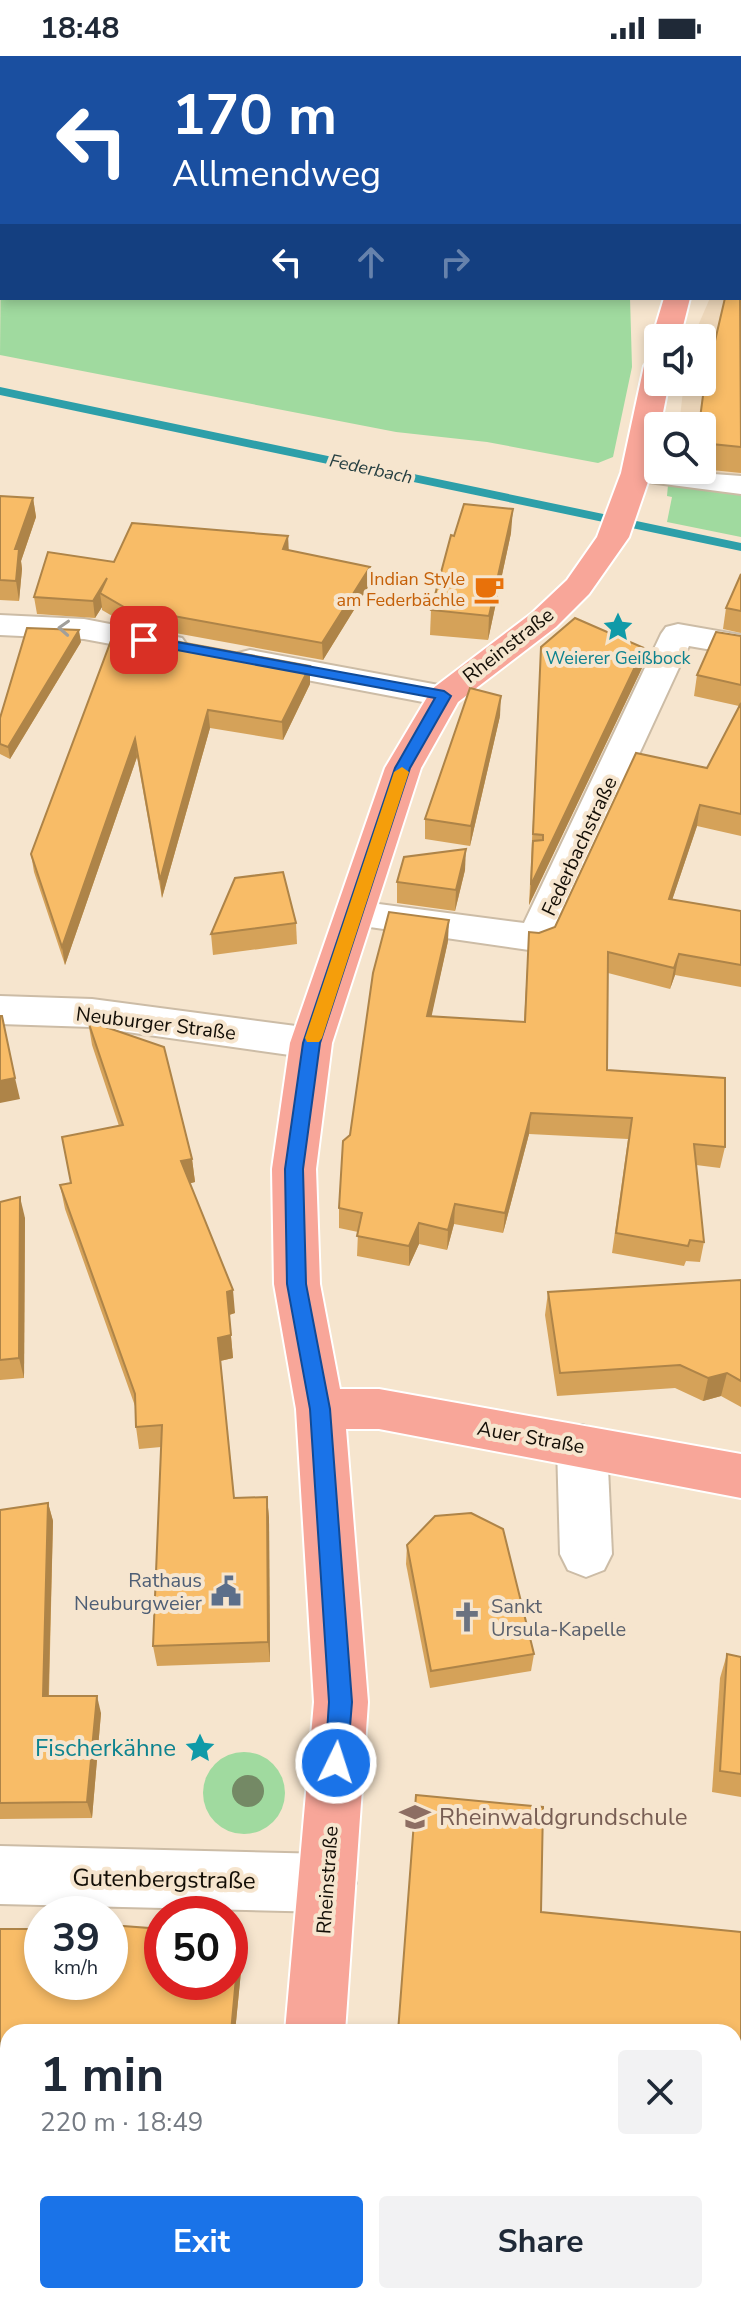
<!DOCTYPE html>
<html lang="en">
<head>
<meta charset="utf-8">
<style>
  :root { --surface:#fff; --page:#f2f2f3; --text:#1f2937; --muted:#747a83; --accent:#1a73e8 }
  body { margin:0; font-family:"Nunito Sans",sans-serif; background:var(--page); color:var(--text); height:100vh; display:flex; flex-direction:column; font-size:30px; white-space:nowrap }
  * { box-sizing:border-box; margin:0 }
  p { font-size:26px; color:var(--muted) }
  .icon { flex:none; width:44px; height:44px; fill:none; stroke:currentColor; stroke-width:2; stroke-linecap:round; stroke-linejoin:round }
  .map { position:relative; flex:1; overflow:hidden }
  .sheet { position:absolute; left:0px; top:1968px; width:742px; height:280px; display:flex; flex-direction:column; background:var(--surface); border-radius:24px 24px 0 0; box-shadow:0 4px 12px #0003 }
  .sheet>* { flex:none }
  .hud { position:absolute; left:0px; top:0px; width:742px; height:244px; box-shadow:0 4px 12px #0003; background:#1a4fa0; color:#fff; overflow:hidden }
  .buttons { position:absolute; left:644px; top:268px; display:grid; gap:16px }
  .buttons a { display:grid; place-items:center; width:72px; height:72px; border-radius:8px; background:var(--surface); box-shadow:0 4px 12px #0003; font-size:40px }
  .speed { position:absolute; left:24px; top:1840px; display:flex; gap:16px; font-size:40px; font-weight:700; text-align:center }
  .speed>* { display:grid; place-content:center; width:104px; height:104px; border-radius:50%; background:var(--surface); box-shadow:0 4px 12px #0003; line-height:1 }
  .speed small { font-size:20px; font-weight:400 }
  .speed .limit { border:12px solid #d22; background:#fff; color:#111 }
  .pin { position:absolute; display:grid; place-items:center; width:68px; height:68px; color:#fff; margin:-34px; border-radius:16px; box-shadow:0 4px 12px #0006 }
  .me { position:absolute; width:88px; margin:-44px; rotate:4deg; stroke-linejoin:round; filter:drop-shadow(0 0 6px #0008) }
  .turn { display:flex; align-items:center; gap:28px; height:168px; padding:0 40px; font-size:36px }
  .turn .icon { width:104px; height:104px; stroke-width:2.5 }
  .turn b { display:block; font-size:56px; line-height:68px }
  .lanes { display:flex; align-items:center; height:76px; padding:0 40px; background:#0003; justify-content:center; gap:40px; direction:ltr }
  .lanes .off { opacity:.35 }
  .round { display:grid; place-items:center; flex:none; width:84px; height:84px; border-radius:8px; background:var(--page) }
  .overview { display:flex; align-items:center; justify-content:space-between; height:136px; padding:0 40px }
  h1 { font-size:48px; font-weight:700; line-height:60px }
  .primary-button { display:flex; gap:16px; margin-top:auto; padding:16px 40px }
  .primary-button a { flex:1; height:92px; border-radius:8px; background:var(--accent); color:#fff; font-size:32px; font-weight:700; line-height:92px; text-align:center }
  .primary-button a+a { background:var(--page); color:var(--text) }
  .status { display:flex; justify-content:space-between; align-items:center; height:56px; padding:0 40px; background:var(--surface); direction:ltr }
  .status svg { height:22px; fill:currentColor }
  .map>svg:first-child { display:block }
  .built { fill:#eed8bb }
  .green { fill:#a0da9f }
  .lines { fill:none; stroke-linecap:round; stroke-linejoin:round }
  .stream { fill:#2d9fa9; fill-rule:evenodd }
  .minor-casing { stroke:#ccbca6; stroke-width:4 }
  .major-casing { stroke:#fff; stroke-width:4 }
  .minor { fill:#fff; fill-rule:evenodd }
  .major { fill:#f8a699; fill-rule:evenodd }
  .tree { fill:#748965 }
  .wall { fill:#d5a259 }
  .shaded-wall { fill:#ae8448 }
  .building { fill:#f8bc67; stroke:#ae8448; stroke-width:2 }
  .oneway { stroke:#a19f9b }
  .route { fill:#1a73e8; stroke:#114b97; stroke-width:2 }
  .slow { fill:#f59e0b }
  .labels { text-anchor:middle; stroke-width:8; stroke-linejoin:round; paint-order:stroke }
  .far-water-label { font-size:18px; font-style:italic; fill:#263f41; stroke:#f6e5ce }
  .far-food-label { font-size:18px; fill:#c56008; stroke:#f6e5ce; text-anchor:end }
  .far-culture-label { font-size:18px; fill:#0d838f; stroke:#f6e5ce }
  .street-label { font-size:20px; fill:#130e06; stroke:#f6e5ce }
  .service-label { font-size:20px; fill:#4e5e75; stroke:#f6e5ce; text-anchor:end }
  .worship-label { font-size:20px; fill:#5b616d; stroke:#f6e5ce; text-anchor:start }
  .near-culture-label { font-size:24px; fill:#0d838f; stroke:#f6e5ce; text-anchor:end }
  .near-education-label { font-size:24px; fill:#785e54; stroke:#f6e5ce; text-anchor:start }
  .near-street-label { font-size:24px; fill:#130e06; stroke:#f6e5ce }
</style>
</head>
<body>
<div class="status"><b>18:48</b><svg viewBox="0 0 49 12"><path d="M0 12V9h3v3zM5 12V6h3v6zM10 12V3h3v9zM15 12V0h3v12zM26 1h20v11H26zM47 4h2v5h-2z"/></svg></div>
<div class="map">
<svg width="741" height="2248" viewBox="0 0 741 2248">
  <rect width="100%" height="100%" fill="#f6e5ce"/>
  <polygon class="built" points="741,231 741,424 674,416 674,414 702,414 702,370 679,370 684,326 702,326 702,282 694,282 694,279 710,242 740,242"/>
  <g class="green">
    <polygon points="243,0 741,0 741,102 740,2"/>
    <polygon points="2,79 2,242 630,242 632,311 613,401 598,407 487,386 396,376 0,299"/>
    <polygon points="668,429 741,437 741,481 667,466 672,441 667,440"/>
    <circle cx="244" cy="1737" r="41"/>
  </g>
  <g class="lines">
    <polygon class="stream" points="0,331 741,487 741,495 0,339"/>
    <g class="minor-casing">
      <g id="minor">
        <polygon points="636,408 658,410 658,414 741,420 741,438 625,423 621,417 625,411"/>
        <polygon points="0,559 84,563 182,582 187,589 182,596 170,599 84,583 0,579"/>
        <polygon points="678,568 741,579 741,599 689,590 550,891 536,895 342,867 337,858 342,849 356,845 524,867 661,578 666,571"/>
        <polygon points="250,594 444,630 456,633 461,640 456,647 444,650 238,611 233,604 238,597"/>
        <polygon points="0,940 92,943 311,972 326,976 332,987 326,998 311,1002 92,971 0,968"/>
        <polygon points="582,1369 599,1375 607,1390 612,1498 604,1514 586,1521 568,1514 560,1498 557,1390 565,1375"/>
        <polygon points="0,1790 327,1798 347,1807 356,1827 347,1847 327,1856 0,1848"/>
        <polygon points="489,2240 581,2240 584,2248 492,2248"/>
      </g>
    </g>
    <g class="major-casing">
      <g id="major">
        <polygon points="741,128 741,144 740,144 740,128"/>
        <polygon points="664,242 690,242 680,282 658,282 658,288 652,282"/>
        <polygon points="658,302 658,326 669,326 651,417 629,481 589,538 556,571 458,646 421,712 332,987 316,1113 320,1228 340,1333 379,1333 741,1398 741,1442 379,1373 346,1373 368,1646 345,1976 285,1976 314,1646 296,1353 274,1228 272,1113 290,987 385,712 432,633 532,557 567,524 597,481 621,417 644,310 648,304"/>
        <polygon points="259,2240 325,2240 324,2248 258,2248"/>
      </g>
    </g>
    <use href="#minor" class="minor"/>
    <use href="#major" class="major"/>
  </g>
  <circle class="tree" cx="248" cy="1735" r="16"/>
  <g class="wall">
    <polygon points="741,239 741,417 702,413 702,370"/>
    <polygon points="0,440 33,442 36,461 21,505 22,513 19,545 0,544"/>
    <polygon points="511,477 488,584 430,579 431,554"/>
    <polygon points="288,480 288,494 370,528 323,604 126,568 102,554 102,551 95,562 37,558 34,541 114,506"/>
    <polygon points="741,518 741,577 723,573 726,552"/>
    <polygon points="115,574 310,610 310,628 283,684 210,672 162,842 137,701 65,909 34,816 31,798"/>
    <polygon points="741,580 741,780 697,770 672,844 741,855 741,931 675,919 670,933 608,917 607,1014 725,1091 720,1112 696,1109 704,1186 700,1206 686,1205 684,1210 612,1197 628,1083 529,1078 503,1177 454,1168 447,1194 419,1188 409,1210 357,1200 358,1176 339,1172 339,1152 350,1079 448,885 431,960 524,966 529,876 539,877 555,871 707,712 739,650 694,640 697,619"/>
    <polygon points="81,586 10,703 0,698 0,662"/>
    <polygon points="541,591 642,612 529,849 540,611"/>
    <polygon points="500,660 470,790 425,783 425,763"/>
    <polygon points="465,814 455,855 397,847 397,826"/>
    <polygon points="296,867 297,888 213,899 211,878"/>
    <polygon points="88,965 192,1103 195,1126 190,1127 235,1257 229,1259 233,1302 220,1305 234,1442 267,1441 269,1462 270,1606 157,1610 153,1590 161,1391 139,1393 136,1371 135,1350 65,1153 60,1129 71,1127 119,1070 92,989"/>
    <polygon points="0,1146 25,1162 24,1322 0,1324"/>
    <polygon points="741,1224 741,1351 721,1340 703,1345 675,1332 557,1340 545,1259 548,1236"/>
    <polygon points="48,1447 53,1465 49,1640 101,1657 92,1762 0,1763 0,1454"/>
    <polygon points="407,1489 534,1598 531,1615 430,1632 406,1508"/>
    <polygon points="727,1598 741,1601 741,1741 712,1736 720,1622"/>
    <polygon points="541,1856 741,1876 741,2166 734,2165 734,1976"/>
    <polygon points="0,1873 240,1878 243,1895 235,1976 8,1976 8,2012 0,2012"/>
  </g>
  <g class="shaded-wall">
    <polygon points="33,442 36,461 21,505 22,513 19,545 16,525 15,493"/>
    <polygon points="513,453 511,477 488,584 489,560"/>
    <polygon points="288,480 289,497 283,493"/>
    <polygon points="370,511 370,528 323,604 322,587"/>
    <polygon points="107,522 100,537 102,551 95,562 93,545"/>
    <polygon points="79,574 81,586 10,703 8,691"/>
    <polygon points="644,592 642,612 529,849 531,829"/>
    <polygon points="310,610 310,628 283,684 282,666"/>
    <polygon points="501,640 500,660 470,790 471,770"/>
    <polygon points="208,654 210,672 162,842 160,824"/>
    <polygon points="135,683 137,701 65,909 62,891"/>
    <polygon points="700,749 697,770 665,865 669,843"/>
    <polygon points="466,793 465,814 455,855 456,834"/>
    <polygon points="449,864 448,885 427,981 427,960"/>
    <polygon points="679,898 675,919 670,933 674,912"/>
    <polygon points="15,1022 20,1043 0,1047 0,1025"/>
    <polygon points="531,1057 529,1078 503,1177 505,1157"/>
    <polygon points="192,1103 195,1126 184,1129 181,1105"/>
    <polygon points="20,1141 25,1162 24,1322 19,1302"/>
    <polygon points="455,1148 454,1168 447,1194 448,1174"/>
    <polygon points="419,1167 419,1188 409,1210 409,1190"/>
    <polygon points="233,1234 235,1257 229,1259 233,1302 220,1305 218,1282 227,1236"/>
    <polygon points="727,1317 721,1340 703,1345 708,1322"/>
    <polygon points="267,1441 269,1462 270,1606 268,1586"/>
    <polygon points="48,1447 53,1465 48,1657 43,1640"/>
    <polygon points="97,1640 101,1657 92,1762 87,1746"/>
    <polygon points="240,1878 243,1895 235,1976 231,1976"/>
    <polygon points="197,2240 203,2240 202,2248 196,2248"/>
  </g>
  <g class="building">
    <polygon points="740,239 741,391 702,387 702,370 699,370 704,332 725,242 740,242"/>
    <polygon points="0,440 33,442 15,493 19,493 16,525 0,524"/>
    <polygon points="464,448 513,453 489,560 431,554 451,479 454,480"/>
    <polygon points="132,467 288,480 283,493 370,511 322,587 124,551 100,537 107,522 93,545 34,541 48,496 114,506"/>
    <polygon points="741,518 741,555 726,552"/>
    <polygon points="575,562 644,592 531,829 533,785 543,784 543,779 533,778 541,591"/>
    <polygon points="27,572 79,574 8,691 0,688 0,662"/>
    <polygon points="115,574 310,610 282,666 208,654 160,824 135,683 62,891 31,798"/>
    <polygon points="716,576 741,580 741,629 697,619"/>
    <polygon points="470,632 501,640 471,770 425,763"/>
    <polygon points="741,647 741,758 700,749 669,843 741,855 741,909 679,898 674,912 608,896 607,1014 725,1022 725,1091 694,1088 704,1186 690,1184 688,1190 616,1177 632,1062 531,1057 505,1157 455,1148 448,1174 419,1167 409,1190 357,1180 362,1157 339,1152 343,1085 350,1079 373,917 389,856 449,864 427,960 525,966 529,876 539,877 555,871 636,697 707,712"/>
    <polygon points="466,793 456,834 397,826 404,801"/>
    <polygon points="283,816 296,867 211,878 235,822"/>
    <polygon points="0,960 2,960 15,1022 0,1025"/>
    <polygon points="88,965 164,991 192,1103 181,1105 233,1234 227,1236 231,1279 218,1282 234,1442 267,1441 268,1586 153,1590 162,1369 136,1371 135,1338 60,1129 71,1127 62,1081 123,1069"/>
    <polygon points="20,1141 19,1302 0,1304 0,1146"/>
    <polygon points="741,1224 741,1325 727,1317 708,1322 680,1309 560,1317 548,1236"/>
    <polygon points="48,1447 43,1640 97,1640 87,1746 0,1747 0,1454"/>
    <polygon points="471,1457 503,1473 534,1598 431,1615 407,1489 435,1460"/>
    <polygon points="727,1598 741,1601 741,1718 720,1715"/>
    <polygon points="416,1739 543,1751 541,1856 741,1876 741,2150 734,2150 734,1976 398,1976"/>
    <polygon points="110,1869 162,1873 162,1926 230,1926 230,1877 240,1878 231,1976 8,1976 8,1997 0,1996 0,1873 42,1873 42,1926 110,1926"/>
    <polygon points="8,2141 8,2240 197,2240 196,2248 0,2248 0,2150 6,2151"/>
  </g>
  <defs><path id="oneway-chevron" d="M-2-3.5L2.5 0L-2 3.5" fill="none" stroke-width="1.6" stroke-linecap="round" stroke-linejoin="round" transform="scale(2)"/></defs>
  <use class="oneway" href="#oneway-chevron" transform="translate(64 572) rotate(-177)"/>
  <polygon class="route" points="144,580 444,635 451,640 410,712 320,987 303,1113 306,1228 330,1353 352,1646 347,1707 344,1714 336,1718 328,1714 325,1707 329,1646 310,1353 287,1228 285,1113 303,987 395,712 435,642 139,587 139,581"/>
  <polygon class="slow" points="402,711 409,716 322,982 319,986 307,986 305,982 394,716"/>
  <defs>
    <g id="cafe-bare" transform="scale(2.4)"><path d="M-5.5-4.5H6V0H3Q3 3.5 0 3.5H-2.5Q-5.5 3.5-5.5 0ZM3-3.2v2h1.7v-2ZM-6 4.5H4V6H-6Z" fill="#e8710a" stroke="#f6e5ce" stroke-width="2.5" paint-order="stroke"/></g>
    <g id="sight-bare" transform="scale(2.4)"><path d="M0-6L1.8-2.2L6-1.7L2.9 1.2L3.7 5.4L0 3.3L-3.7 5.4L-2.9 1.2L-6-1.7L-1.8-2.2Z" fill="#0f9aa8" stroke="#f6e5ce" stroke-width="2.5" paint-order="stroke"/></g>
    <g id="civic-bare" transform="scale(2.4)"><path d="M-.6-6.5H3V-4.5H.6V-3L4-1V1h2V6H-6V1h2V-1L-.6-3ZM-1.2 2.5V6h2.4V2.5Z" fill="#5c6f8a" stroke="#f6e5ce" stroke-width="2.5" paint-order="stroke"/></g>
    <g id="church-bare" transform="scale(2.4)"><path d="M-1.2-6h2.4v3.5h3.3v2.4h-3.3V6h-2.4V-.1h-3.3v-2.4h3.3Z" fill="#6b7280" stroke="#f6e5ce" stroke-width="2.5" paint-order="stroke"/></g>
    <g id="school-bare" transform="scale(2.4)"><path d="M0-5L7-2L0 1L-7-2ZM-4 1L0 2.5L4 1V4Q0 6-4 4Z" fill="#8d6e63" stroke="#f6e5ce" stroke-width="2.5" paint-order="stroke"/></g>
  </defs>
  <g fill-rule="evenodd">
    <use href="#cafe-bare" x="489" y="533"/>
    <use href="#sight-bare" x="618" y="571"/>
    <use href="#civic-bare" x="226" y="1535"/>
    <use href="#church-bare" x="467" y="1561"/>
    <use href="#sight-bare" x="200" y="1692"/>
    <use href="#school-bare" x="415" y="1761"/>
  </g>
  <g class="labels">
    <g class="far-water-label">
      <text transform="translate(371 413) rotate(12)" y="6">Federbach</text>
    </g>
    <g class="far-food-label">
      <text x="465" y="529">Indian Style<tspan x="465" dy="21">am Federbächle</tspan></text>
    </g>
    <g class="far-culture-label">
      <text x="618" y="608">Weierer Geißbock</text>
    </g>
    <g class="street-label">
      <text transform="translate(508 589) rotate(-38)" y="7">Rheinstraße</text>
      <text transform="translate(579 790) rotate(-65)" y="7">Federbachstraße</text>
      <text transform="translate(156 967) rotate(7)" y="7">Neuburger Straße</text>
      <text transform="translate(531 1381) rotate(10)" y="7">Auer Straße</text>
      <text transform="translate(327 1824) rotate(-86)" y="7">Rheinstraße</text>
    </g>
    <g class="service-label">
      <text x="202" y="1531">Rathaus<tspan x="202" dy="23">Neuburgweier</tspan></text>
    </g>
    <g class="worship-label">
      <text x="491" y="1557">Sankt<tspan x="491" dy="23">Ursula-Kapelle</tspan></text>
    </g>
    <g class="near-culture-label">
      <text x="176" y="1700">Fischerkähne</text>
    </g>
    <g class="near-education-label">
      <text x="439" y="1769">Rheinwaldgrundschule</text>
    </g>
    <g class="near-street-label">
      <text transform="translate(164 1823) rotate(1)" y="8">Gutenbergstraße</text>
    </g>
  </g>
</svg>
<div class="buttons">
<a><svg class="icon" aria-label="sound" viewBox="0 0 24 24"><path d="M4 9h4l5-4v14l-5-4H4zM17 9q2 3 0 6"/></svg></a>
<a><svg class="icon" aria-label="search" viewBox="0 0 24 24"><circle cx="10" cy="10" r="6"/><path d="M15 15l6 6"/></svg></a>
</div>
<div class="speed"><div>39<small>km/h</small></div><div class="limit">50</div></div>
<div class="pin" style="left:144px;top:584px;background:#d93025"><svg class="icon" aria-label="arrive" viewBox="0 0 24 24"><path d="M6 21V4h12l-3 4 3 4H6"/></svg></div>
<svg class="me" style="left:336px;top:1707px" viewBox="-20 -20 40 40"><circle r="17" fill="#1a73e8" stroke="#fff" stroke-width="3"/><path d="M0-11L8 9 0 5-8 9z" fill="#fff"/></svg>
<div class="hud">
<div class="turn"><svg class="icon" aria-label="left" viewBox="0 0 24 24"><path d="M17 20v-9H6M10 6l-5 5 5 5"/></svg><div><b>170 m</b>Allmendweg</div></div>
<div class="lanes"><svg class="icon" aria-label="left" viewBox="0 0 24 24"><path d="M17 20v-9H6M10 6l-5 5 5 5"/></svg><svg class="icon off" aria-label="ahead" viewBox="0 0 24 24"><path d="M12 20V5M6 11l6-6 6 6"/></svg><svg class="icon off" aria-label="right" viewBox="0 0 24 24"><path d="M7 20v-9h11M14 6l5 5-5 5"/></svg></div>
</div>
<section class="sheet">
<div class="overview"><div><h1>1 min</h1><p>220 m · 18:49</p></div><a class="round"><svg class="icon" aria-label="close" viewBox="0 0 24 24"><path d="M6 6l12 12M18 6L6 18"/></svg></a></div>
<div class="primary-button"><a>Exit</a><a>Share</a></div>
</section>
</div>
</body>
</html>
